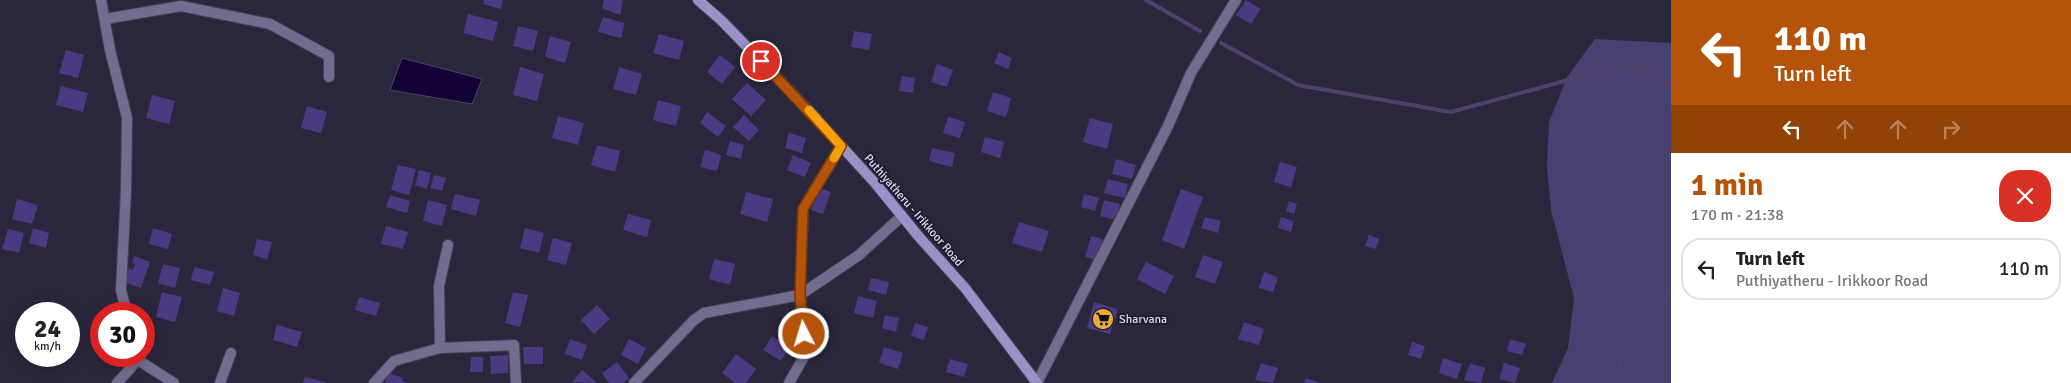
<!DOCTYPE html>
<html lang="en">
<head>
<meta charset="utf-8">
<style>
  :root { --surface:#fff; --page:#f2f2f2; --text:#222; --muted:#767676; --line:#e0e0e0; --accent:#b45309 }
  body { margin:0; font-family:Signika,sans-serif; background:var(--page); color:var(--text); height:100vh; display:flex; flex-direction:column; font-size:19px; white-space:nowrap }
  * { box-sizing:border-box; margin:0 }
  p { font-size:16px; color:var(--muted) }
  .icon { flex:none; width:28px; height:28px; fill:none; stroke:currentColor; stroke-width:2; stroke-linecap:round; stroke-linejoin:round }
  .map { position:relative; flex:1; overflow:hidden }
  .details { display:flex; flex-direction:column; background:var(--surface); width:400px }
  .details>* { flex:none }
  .banner { background:#b45309; color:#fff; overflow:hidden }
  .speed { position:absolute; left:15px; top:302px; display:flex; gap:10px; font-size:25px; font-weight:700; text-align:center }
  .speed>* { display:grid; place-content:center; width:65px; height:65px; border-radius:50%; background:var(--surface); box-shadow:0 2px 12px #0003; line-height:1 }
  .speed small { font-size:12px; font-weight:400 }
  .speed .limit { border:8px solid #d22; background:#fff; color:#111 }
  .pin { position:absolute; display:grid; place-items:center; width:42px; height:42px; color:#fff; margin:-21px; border:2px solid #fff; border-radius:50%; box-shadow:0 1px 5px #0007 }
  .me { position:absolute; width:55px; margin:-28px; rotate:355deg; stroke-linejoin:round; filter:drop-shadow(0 0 4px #0008) }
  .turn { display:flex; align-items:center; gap:18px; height:105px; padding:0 20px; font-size:22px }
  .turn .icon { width:65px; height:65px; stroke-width:2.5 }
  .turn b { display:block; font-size:35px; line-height:42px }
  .lanes { display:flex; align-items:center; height:48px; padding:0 20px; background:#0003; justify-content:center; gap:25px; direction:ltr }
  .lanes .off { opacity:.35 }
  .round { display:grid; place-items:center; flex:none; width:52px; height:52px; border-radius:20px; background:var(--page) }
  .overview { display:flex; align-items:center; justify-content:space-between; height:85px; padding:0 20px }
  h1 { font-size:30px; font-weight:700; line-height:38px; color:var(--accent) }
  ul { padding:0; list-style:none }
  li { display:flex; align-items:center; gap:15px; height:62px; margin:0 10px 8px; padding:0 10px; border:2px solid var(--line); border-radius:20px }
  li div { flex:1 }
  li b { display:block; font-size:19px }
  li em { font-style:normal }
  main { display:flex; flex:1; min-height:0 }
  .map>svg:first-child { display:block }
  .green { fill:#474070 }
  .water { fill:#130235; stroke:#4e426a }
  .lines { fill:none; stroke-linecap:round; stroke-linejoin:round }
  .stream { stroke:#4e426a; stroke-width:4 }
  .building { fill:#493a81 }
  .minor-casing { stroke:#464358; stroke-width:12 }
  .secondary-casing { stroke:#464358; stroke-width:12 }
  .minor { stroke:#706d8e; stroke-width:10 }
  .secondary { stroke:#9892c7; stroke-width:10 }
  .route-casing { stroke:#753606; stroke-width:12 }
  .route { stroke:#b45309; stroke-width:9 }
  .slow { stroke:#f59e0b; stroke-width:9 }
  .labels { text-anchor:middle; stroke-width:4; stroke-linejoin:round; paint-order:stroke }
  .street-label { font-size:12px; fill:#d9d8e7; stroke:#201d33 }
  .poi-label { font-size:12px; fill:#d9d8e7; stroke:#201d33; text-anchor:start }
</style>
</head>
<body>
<main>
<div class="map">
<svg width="1671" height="383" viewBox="0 0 1671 383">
  <rect width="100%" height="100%" fill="#2a273d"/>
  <polygon class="green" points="1595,39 1671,43 1671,383 1552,383 1568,348 1574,298 1551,210 1547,167 1549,122 1567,77"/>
  <polygon class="water" points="402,58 482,79 472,104 390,90"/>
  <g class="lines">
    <g class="stream">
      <polyline points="1146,0 1200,31"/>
      <polyline points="1221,43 1298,85 1451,112 1634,62 1671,87"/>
      <polyline points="1613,383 1627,346 1671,291"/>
    </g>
  </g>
  <g class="building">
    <polygon points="484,0 503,0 501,9 483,4"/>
    <polygon points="604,0 623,0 620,15 602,8"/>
    <polygon points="1246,0 1261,9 1251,24 1236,15"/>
    <polygon points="468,14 498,22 493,41 463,33"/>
    <polygon points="603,17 625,23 621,38 598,32"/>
    <polygon points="518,26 538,31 533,51 513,46"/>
    <polygon points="854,31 872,34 869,50 851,47"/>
    <polygon points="659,34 684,41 679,60 653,53"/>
    <polygon points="550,36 571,42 565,63 545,57"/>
    <polygon points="66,50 84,55 78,78 59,73"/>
    <polygon points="999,52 1012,58 1008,69 994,63"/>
    <polygon points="720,55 735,67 722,84 707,72"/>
    <polygon points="937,64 953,70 947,87 931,82"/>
    <polygon points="520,67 544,74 537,101 513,95"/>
    <polygon points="619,67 642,74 636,95 613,89"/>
    <polygon points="902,76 915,78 913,93 899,91"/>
    <polygon points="747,83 766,100 751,116 732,99"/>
    <polygon points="61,86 88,93 83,112 56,105"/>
    <polygon points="993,92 1011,98 1006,117 987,111"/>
    <polygon points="152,95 175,101 169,124 146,118"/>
    <polygon points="658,100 681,106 676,126 653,120"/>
    <polygon points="307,106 327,112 321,133 301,128"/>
    <polygon points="707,112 726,126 718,137 700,123"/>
    <polygon points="744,115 759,130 749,141 733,127"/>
    <polygon points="558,116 584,123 578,145 552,138"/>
    <polygon points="948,117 965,122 960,138 943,133"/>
    <polygon points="1090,118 1113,124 1107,149 1083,142"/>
    <polygon points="789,133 806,138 802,153 785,148"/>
    <polygon points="985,137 1004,142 1000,158 981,152"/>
    <polygon points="730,141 744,145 741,159 726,155"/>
    <polygon points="597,145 620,151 615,172 591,165"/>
    <polygon points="932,148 955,153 952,167 929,161"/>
    <polygon points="705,150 721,155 717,171 700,167"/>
    <polygon points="793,155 811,163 805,177 787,170"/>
    <polygon points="1116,159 1136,165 1132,179 1112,174"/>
    <polygon points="1280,162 1297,167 1291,187 1274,182"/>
    <polygon points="398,165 416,169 409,195 391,190"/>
    <polygon points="419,170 431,173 427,189 415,185"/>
    <polygon points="434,175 446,178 442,191 430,188"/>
    <polygon points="1108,179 1128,184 1125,198 1104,193"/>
    <polygon points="819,188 831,192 823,214 811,210"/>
    <polygon points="1181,189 1203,197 1184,249 1162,240"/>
    <polygon points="746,192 773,199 767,222 740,214"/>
    <polygon points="455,194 480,200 476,216 451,209"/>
    <polygon points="1084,194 1099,198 1095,211 1081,207"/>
    <polygon points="390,195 410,201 407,213 386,207"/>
    <polygon points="17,199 38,205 32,224 12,219"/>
    <polygon points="428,200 447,205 442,226 423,221"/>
    <polygon points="1104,200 1120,204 1116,220 1100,216"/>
    <polygon points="1289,201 1297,204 1294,214 1286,211"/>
    <polygon points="628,214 651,220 647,237 623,230"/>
    <polygon points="1205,217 1221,221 1218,233 1201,228"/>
    <polygon points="1281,217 1294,221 1291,232 1278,228"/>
    <polygon points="1019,222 1049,231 1042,252 1012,243"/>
    <polygon points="386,226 408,232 403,249 381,244"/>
    <polygon points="33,228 49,233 46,248 29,243"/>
    <polygon points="153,228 172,234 168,249 149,244"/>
    <polygon points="525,228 544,233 539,253 520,248"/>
    <polygon points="8,229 24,233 19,253 2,249"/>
    <polygon points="1369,235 1379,239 1376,249 1365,246"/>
    <polygon points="1091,236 1103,239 1097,260 1085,257"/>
    <polygon points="553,238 572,243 566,265 547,260"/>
    <polygon points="257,239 272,242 267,259 253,255"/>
    <polygon points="1203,255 1223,262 1215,284 1195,277"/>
    <polygon points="134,256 150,262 141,288 124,282 129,268 133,270 135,264 132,263"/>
    <polygon points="714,259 735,264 730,285 709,279"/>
    <polygon points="1146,262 1174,276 1165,294 1137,279"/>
    <polygon points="163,264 180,268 175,288 158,283"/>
    <polygon points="194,267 214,272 210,285 191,280"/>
    <polygon points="1264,272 1278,277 1273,292 1259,288"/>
    <polygon points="871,278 889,282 886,295 868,290"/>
    <polygon points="223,288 240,293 234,316 217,311"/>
    <polygon points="162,292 182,297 175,322 156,317"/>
    <polygon points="513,292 528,295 520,327 505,323"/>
    <polygon points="858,296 877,301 873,318 854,313"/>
    <polygon points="359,297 380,303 376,316 355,310"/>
    <polygon points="1094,302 1118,309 1110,334 1087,328"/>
    <polygon points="597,305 610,319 594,334 581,320"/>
    <polygon points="885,315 899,318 896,332 882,328"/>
    <polygon points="1244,322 1264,329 1259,345 1238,339"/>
    <polygon points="915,323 928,327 924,340 911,336"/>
    <polygon points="277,325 302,332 297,347 273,340"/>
    <polygon points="772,336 790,347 781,361 763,350"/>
    <polygon points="570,339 587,345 582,360 565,354"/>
    <polygon points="629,339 646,348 638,364 621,355"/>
    <polygon points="1510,339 1526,344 1522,355 1507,351"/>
    <polygon points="1412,342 1425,346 1421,359 1408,355"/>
    <polygon points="523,347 543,347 543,364 524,364"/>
    <polygon points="884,347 903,353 898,369 879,363"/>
    <polygon points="736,354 756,369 746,383 735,383 722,373"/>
    <polygon points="508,355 508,373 491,374 490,356"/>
    <polygon points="471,357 483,357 483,372 470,372"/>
    <polygon points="1443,358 1462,364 1457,379 1439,373"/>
    <polygon points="950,359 968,364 964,377 946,372"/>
    <polygon points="617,362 629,378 623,383 609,383 602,373"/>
    <polygon points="1261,363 1278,368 1273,383 1255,380"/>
    <polygon points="1470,363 1485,368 1481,383 1464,380"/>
    <polygon points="1504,363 1520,368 1515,383 1499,379"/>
    <polygon points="582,370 596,382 595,383 572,382"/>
    <polygon points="389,373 403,378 402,381 408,383 385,383"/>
    <polygon points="305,377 325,382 325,383 303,383"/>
    <polygon points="1306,378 1320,383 1304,383"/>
  </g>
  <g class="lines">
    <g class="minor-casing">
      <g id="minor">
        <polyline points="101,0 110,50 127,118 126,190 121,290 127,314"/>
        <polyline points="105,19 181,6 270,24 329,56 329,77"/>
        <polyline points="440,348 439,286 448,245"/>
        <polyline points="137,356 138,360 174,383"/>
        <polyline points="117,383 138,360"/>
        <polyline points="220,383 231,353"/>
        <polyline points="374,383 394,361 440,348 514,345 516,383"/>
        <polyline points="634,383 694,320 704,313 800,295 859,255 902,216"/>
        <polyline points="789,383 806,353 800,295 803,209 841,146"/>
        <polyline points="1037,383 1168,126 1191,73 1236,0"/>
      </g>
    </g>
    <g class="secondary-casing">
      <polyline id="secondary" points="698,0 722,21 812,114 875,183 920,238 965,288 1037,383"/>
    </g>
    <use href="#minor" class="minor"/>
    <use href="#secondary" class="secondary"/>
  </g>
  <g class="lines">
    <g class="route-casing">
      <polyline id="route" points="761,61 841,146 803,209 800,295 804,334"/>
    </g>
    <use href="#route" class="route"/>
    <polyline class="slow" points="809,110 841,146 834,158"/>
  </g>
  <defs>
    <g id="supermarket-disc" transform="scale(1.125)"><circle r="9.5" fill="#e8ac37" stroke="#201d33"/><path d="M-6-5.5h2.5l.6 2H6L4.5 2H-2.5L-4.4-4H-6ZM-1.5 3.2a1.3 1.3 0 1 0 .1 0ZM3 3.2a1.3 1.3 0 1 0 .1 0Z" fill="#111"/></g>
  </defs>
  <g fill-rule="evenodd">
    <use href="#supermarket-disc" x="1103" y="319"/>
  </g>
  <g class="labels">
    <g class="street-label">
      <text transform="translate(914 210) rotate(49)" y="4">Puthiyatheru - Irikkoor Road</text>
    </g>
    <g class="poi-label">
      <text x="1119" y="323">Sharvana</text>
    </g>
  </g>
</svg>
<div class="speed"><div>24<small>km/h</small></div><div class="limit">30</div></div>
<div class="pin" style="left:761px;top:61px;background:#d93025"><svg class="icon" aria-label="arrive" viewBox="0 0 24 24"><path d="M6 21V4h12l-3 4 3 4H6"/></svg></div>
<svg class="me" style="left:804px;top:334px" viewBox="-20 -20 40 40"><circle r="17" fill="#b45309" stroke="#fff" stroke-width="3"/><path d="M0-11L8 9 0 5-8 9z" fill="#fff"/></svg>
</div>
<section class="details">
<div class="banner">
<div class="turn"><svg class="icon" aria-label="left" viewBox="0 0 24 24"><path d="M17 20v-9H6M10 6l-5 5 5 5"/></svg><div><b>110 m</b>Turn left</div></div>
<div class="lanes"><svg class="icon" aria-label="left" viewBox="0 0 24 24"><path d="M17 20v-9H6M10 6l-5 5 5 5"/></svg><svg class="icon off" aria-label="ahead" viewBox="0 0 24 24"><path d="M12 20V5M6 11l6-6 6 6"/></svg><svg class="icon off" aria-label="ahead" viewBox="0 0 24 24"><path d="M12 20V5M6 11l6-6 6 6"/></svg><svg class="icon off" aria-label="right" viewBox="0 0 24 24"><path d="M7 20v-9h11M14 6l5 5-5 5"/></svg></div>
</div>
<div class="overview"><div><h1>1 min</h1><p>170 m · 21:38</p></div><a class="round" style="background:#d93025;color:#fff"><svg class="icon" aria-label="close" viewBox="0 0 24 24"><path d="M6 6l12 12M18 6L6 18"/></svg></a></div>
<ul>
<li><svg class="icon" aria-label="left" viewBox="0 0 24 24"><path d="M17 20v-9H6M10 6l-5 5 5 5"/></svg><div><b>Turn left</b><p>Puthiyatheru - Irikkoor Road</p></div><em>110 m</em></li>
</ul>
</section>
</main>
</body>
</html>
